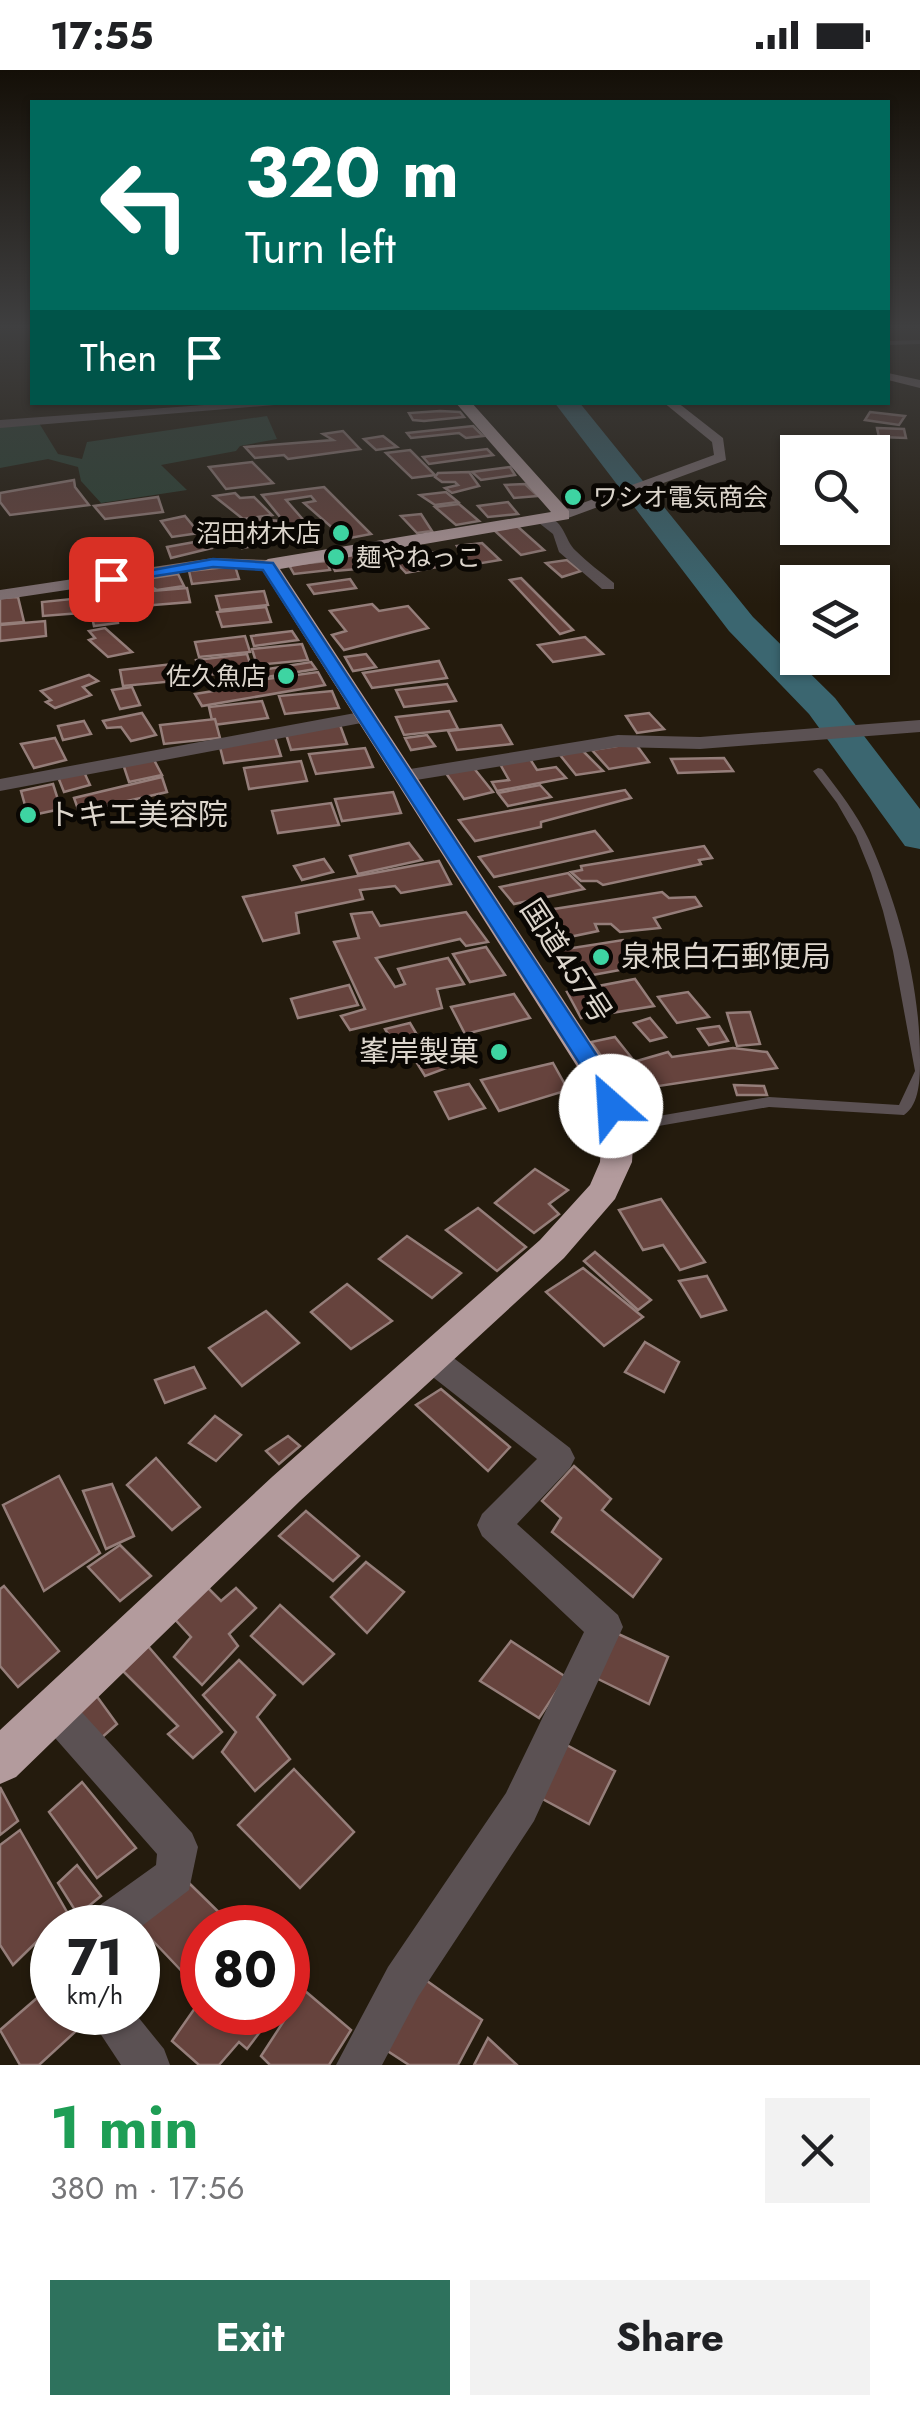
<!DOCTYPE html>
<html lang="en">
<head>
<meta charset="utf-8">
<style>
  :root { --surface:#fff; --page:#f2f2f2; --text:#202124; --muted:#757577; --accent:#2e725d }
  body { margin:0; font-family:Jost,"Noto Sans JP",sans-serif; background:var(--page); color:var(--text); height:100vh; display:flex; flex-direction:column; font-size:38px; white-space:nowrap }
  * { box-sizing:border-box; margin:0 }
  p { font-size:32px; color:var(--muted) }
  .icon { flex:none; width:55px; height:55px; fill:none; stroke:currentColor; stroke-width:2; stroke-linecap:round; stroke-linejoin:round }
  .map { position:relative; height:1995px; overflow:hidden }
  .drawer { display:flex; flex-direction:column; background:var(--surface); flex:1 }
  .drawer>* { flex:none }
  .hud { position:absolute; left:30px; top:30px; width:860px; height:305px; border-radius:0px; box-shadow:0 2px 8px #0004; background:#00695c; color:#fff; overflow:hidden }
  .tools { position:absolute; left:780px; top:365px; display:grid; gap:20px }
  .tools a { display:grid; place-items:center; width:110px; height:110px; border-radius:0px; background:var(--surface); box-shadow:0 2px 8px #0004; font-size:50px }
  .speed { position:absolute; left:30px; top:1835px; display:flex; gap:20px; font-size:50px; font-weight:700; text-align:center }
  .speed>* { display:grid; place-content:center; width:130px; height:130px; border-radius:50%; background:var(--surface); box-shadow:0 2px 8px #0004; line-height:1 }
  .speed small { font-size:25px; font-weight:400 }
  .speed .limit { border:15px solid #d22; background:#fff; color:#111 }
  .pin { position:absolute; display:grid; place-items:center; width:85px; height:85px; color:#fff; margin:-42px; border-radius:20px; box-shadow:0 5px 15px #0006 }
  .me { position:absolute; width:110px; margin:-55px; rotate:334deg; stroke-linejoin:round; filter:drop-shadow(0 0 8px #0008) }
  .turn { display:flex; align-items:center; gap:35px; height:210px; padding:0 50px; font-size:45px }
  .turn .icon { width:130px; height:130px; stroke-width:2.5 }
  .turn b { display:block; font-size:70px; line-height:85px }
  .then { display:flex; align-items:center; height:95px; padding:0 50px; background:#0003; gap:20px; font-size:38px }
  .round { display:grid; place-items:center; flex:none; width:105px; height:105px; border-radius:0px; background:var(--page) }
  .headline { display:flex; align-items:center; justify-content:space-between; height:170px; padding:0 50px }
  h1 { font-size:60px; font-weight:700; line-height:75px; color:#1e9e55 }
  .primary-button { display:flex; gap:20px; margin-top:auto; padding:20px 50px }
  .primary-button a { flex:1; height:115px; border-radius:0px; background:var(--accent); color:#fff; font-size:40px; font-weight:700; line-height:115px; text-align:center }
  .primary-button a+a { background:var(--page); color:var(--text) }
  .status { display:flex; justify-content:space-between; align-items:center; height:70px; padding:0 50px; background:var(--surface); direction:ltr }
  .status svg { height:28px; fill:currentColor }
  .map>svg:first-child { display:block }
  .green { fill:#2d4335 }
  .lines { fill:none; stroke-linecap:round; stroke-linejoin:round }
  .river { fill:#3b6670; fill-rule:evenodd }
  .building { fill:#66433d; stroke:#957e7a; stroke-width:2.5 }
  .lane { fill:#5b5153; fill-rule:evenodd }
  .street { fill:#5b5153; fill-rule:evenodd }
  .secondary { fill:#7e6f71; fill-rule:evenodd }
  .highway { fill:#b39b9d; fill-rule:evenodd }
  .route { fill:#1a73e8; stroke:#114b97; stroke-width:2.5 }
  .poi-dot { fill:#3ed4a2; stroke:#0a0703; stroke-width:4 }
  .labels { text-anchor:middle; stroke-width:10; stroke-linejoin:round; paint-order:stroke }
  .far-poi-label { font-size:25px; fill:#dcd5cc; stroke:#0a0703; text-anchor:start }
  .poi-label { font-size:30px; fill:#dcd5cc; stroke:#0a0703; text-anchor:start }
  .street-label { font-size:30px; fill:#dcd5cc; stroke:#0a0703 }
</style>
</head>
<body>
<div class="status"><b>17:55</b><svg viewBox="0 0 49 12"><path d="M0 12V9h3v3zM5 12V6h3v6zM10 12V3h3v9zM15 12V0h3v12zM26 1h20v11H26zM47 4h2v5h-2z"/></svg></div>
<div class="map">
<svg width="920" height="1995" viewBox="0 0 920 1995">
  <rect width="100%" height="100%" fill="#241b0d"/>
  <polygon class="green" points="267,346 277,369 240,376 236,381 161,395 187,420 101,433 81,411 78,397 48,389 0,398 0,357 39,353 58,384 82,389 87,372"/>
  <g class="lines">
    <polygon class="river" points="554,332 579,332 753,547 835,628 920,739 920,779 905,776 809,644 729,561"/>
  </g>
  <g class="building">
    <polygon points="440,341 460,342 464,347 424,351 413,350 409,343"/>
    <polygon points="870,342 905,346 899,355 865,350"/>
    <polygon points="473,356 483,366 466,368 459,363 411,368 407,363"/>
    <polygon points="877,358 904,359 906,368 879,367"/>
    <polygon points="343,361 360,379 288,389 284,385 255,388 245,377 333,370 323,364"/>
    <polygon points="383,366 397,377 376,380 364,369"/>
    <polygon points="487,379 493,385 429,394 423,387"/>
    <polygon points="410,380 435,405 412,408 386,383"/>
    <polygon points="252,392 273,413 226,419 209,397"/>
    <polygon points="510,397 515,405 481,410 472,402"/>
    <polygon points="469,402 479,416 452,423 445,418 458,415 455,412 442,412 435,407 438,403"/>
    <polygon points="74,410 75,417 89,435 10,445 0,432 0,423"/>
    <polygon points="525,414 538,426 514,428 505,415"/>
    <polygon points="324,417 371,464 345,469 304,433 315,431 311,426 286,430 313,461 294,464 262,425"/>
    <polygon points="446,422 458,432 435,435 420,425"/>
    <polygon points="235,423 240,428 254,427 272,445 243,449 214,426"/>
    <polygon points="158,427 163,442 105,449 94,436"/>
    <polygon points="508,432 518,444 488,447 478,436"/>
    <polygon points="459,434 479,451 456,455 435,437"/>
    <polygon points="421,444 432,461 417,463 401,446"/>
    <polygon points="185,446 199,463 172,467 161,451"/>
    <polygon points="258,449 280,451 294,469 242,478 237,468 220,470 209,456"/>
    <polygon points="517,456 544,480 521,485 494,460"/>
    <polygon points="211,469 212,478 171,488 167,477"/>
    <polygon points="482,473 500,490 470,495 457,476"/>
    <polygon points="435,482 448,495 406,503 393,489"/>
    <polygon points="357,484 369,498 335,501 329,489"/>
    <polygon points="567,490 581,501 562,507 546,493"/>
    <polygon points="327,491 330,500 294,504 289,495"/>
    <polygon points="235,496 239,509 192,514 189,501"/>
    <polygon points="178,504 184,516 157,520 139,510"/>
    <polygon points="521,508 573,560 560,564 510,510"/>
    <polygon points="350,509 356,518 314,524 308,515"/>
    <polygon points="187,518 190,532 142,536 139,522"/>
    <polygon points="264,521 268,535 220,540 216,526"/>
    <polygon points="18,527 24,552 0,554 0,528"/>
    <polygon points="91,527 93,542 43,546 42,532"/>
    <polygon points="372,534 379,541 408,536 428,558 344,580 332,565 346,561 330,541"/>
    <polygon points="266,537 271,552 222,557 217,542"/>
    <polygon points="116,541 118,553 94,556 91,543"/>
    <polygon points="45,551 46,566 0,571 0,555"/>
    <polygon points="105,558 132,582 108,587 89,570 95,568 89,561"/>
    <polygon points="292,561 298,570 254,576 251,566"/>
    <polygon points="245,566 250,582 199,587 195,572"/>
    <polygon points="585,567 603,584 553,592 538,575"/>
    <polygon points="302,574 308,590 257,595 252,579"/>
    <polygon points="247,584 252,600 200,606 196,590"/>
    <polygon points="366,584 376,597 353,601 345,587"/>
    <polygon points="439,591 447,608 372,618 363,603"/>
    <polygon points="311,592 316,599 235,612 231,605"/>
    <polygon points="172,594 176,611 123,616 120,600"/>
    <polygon points="318,602 325,615 202,636 195,624 232,618 231,614"/>
    <polygon points="89,605 98,611 83,617 91,625 55,638 46,632 51,630 41,621"/>
    <polygon points="447,614 456,631 404,637 396,620"/>
    <polygon points="132,617 140,635 120,639 112,620"/>
    <polygon points="332,621 339,638 285,644 279,626"/>
    <polygon points="262,631 268,648 213,655 209,637"/>
    <polygon points="449,641 458,659 404,665 396,647"/>
    <polygon points="142,643 156,665 131,671 121,657 107,658 103,651"/>
    <polygon points="649,643 664,659 637,663 626,646"/>
    <polygon points="215,649 220,668 164,674 160,655"/>
    <polygon points="84,651 91,664 63,670 58,656"/>
    <polygon points="340,655 347,674 291,680 285,661"/>
    <polygon points="501,655 512,674 457,680 448,661"/>
    <polygon points="427,665 435,676 411,680 405,668"/>
    <polygon points="275,667 281,686 224,693 219,673"/>
    <polygon points="55,668 66,690 34,698 21,674"/>
    <polygon points="635,673 649,692 609,699 592,680"/>
    <polygon points="365,678 373,697 316,704 309,684"/>
    <polygon points="582,680 603,701 576,705 560,685"/>
    <polygon points="153,688 162,705 129,712 123,694"/>
    <polygon points="724,688 733,701 678,703 671,689"/>
    <polygon points="530,689 537,700 556,697 566,708 497,721 492,712 509,710 500,694"/>
    <polygon points="301,691 307,711 249,719 244,698"/>
    <polygon points="473,697 493,722 464,729 445,702"/>
    <polygon points="84,702 90,715 64,722 58,707"/>
    <polygon points="162,707 167,722 79,742 74,728"/>
    <polygon points="53,714 61,739 28,746 21,721"/>
    <polygon points="540,715 551,727 508,736 498,723"/>
    <polygon points="625,720 631,728 541,752 541,757 475,771 459,750"/>
    <polygon points="393,722 401,743 342,751 335,729"/>
    <polygon points="331,733 339,755 278,763 272,741"/>
    <polygon points="595,761 612,781 494,807 479,787"/>
    <polygon points="409,773 422,790 358,804 350,786"/>
    <polygon points="704,776 712,788 699,790 701,794 603,815 597,811 581,811 571,802 582,800 581,796"/>
    <polygon points="324,789 333,802 302,810 294,796"/>
    <polygon points="439,791 451,814 401,823 395,816 360,820 363,829 296,843 299,863 263,871 243,827"/>
    <polygon points="568,803 584,819 514,834 500,817"/>
    <polygon points="662,822 669,828 695,827 701,836 654,848 660,858 620,862 611,854 595,854 598,861 555,870 535,842"/>
    <polygon points="372,842 380,856 466,842 488,872 466,876 460,869 376,888 395,917 405,914 398,899 448,888 464,914 437,919 442,938 350,960 341,946 365,939 334,872 359,868 351,844"/>
    <polygon points="623,870 642,896 576,908 560,880"/>
    <polygon points="486,877 505,905 470,912 453,884"/>
    <polygon points="635,909 654,936 581,948 567,922"/>
    <polygon points="349,915 358,935 298,948 291,929"/>
    <polygon points="688,922 709,947 677,953 658,927"/>
    <polygon points="514,924 530,948 465,964 451,937"/>
    <polygon points="750,942 760,974 737,976 727,943"/>
    <polygon points="650,948 666,967 650,971 634,953"/>
    <polygon points="410,953 423,975 398,981 385,959"/>
    <polygon points="719,956 728,971 709,975 698,959"/>
    <polygon points="615,967 631,987 607,994 591,972"/>
    <polygon points="456,972 468,990 425,1006 412,985"/>
    <polygon points="733,978 767,982 777,998 626,1021 609,999 668,982 672,987"/>
    <polygon points="553,993 568,1020 499,1041 481,1010"/>
    <polygon points="469,1014 485,1038 449,1049 435,1022"/>
    <polygon points="734,1015 764,1016 767,1025 737,1025"/>
    <polygon points="535,1099 568,1120 549,1134 559,1144 534,1163 495,1133"/>
    <polygon points="661,1129 705,1192 680,1200 663,1175 643,1180 619,1140"/>
    <polygon points="478,1138 526,1177 497,1201 446,1160"/>
    <polygon points="407,1166 461,1203 432,1228 379,1189"/>
    <polygon points="595,1182 651,1230 638,1240 584,1191"/>
    <polygon points="583,1198 643,1247 604,1276 546,1222"/>
    <polygon points="707,1206 726,1240 701,1247 679,1211"/>
    <polygon points="347,1214 392,1251 351,1279 311,1242"/>
    <polygon points="266,1241 299,1273 242,1316 209,1278"/>
    <polygon points="645,1272 679,1292 664,1322 625,1302"/>
    <polygon points="194,1297 205,1318 165,1333 155,1310"/>
    <polygon points="441,1319 510,1377 488,1401 416,1335"/>
    <polygon points="215,1346 241,1365 216,1391 189,1373"/>
    <polygon points="288,1366 300,1376 279,1394 266,1381"/>
    <polygon points="156,1388 200,1437 172,1460 127,1415"/>
    <polygon points="574,1396 611,1429 602,1440 661,1489 633,1527 552,1462 561,1448 542,1431"/>
    <polygon points="59,1406 100,1483 44,1521 3,1435"/>
    <polygon points="112,1414 134,1466 106,1479 83,1421"/>
    <polygon points="306,1441 359,1486 333,1511 279,1466"/>
    <polygon points="120,1475 151,1506 120,1531 88,1497"/>
    <polygon points="366,1492 404,1522 367,1563 331,1527"/>
    <polygon points="202,1512 221,1531 236,1518 256,1538 229,1564 238,1576 202,1615 174,1587 191,1567 170,1544"/>
    <polygon points="4,1516 59,1581 18,1617 0,1596 0,1519"/>
    <polygon points="280,1535 334,1584 303,1614 251,1566"/>
    <polygon points="614,1562 668,1587 649,1634 594,1607"/>
    <polygon points="511,1571 566,1607 539,1648 480,1611"/>
    <polygon points="147,1575 222,1662 193,1688 168,1664 178,1656 120,1598"/>
    <polygon points="239,1590 275,1625 257,1647 290,1689 255,1721 222,1682 236,1662 203,1625"/>
    <polygon points="93,1621 117,1654 99,1670 74,1635"/>
    <polygon points="563,1673 615,1701 589,1754 537,1726"/>
    <polygon points="294,1699 354,1762 300,1818 238,1755"/>
    <polygon points="82,1712 136,1778 97,1808 49,1742"/>
    <polygon points="0,1717 18,1751 0,1765"/>
    <polygon points="20,1760 67,1842 13,1895 0,1875 0,1775"/>
    <polygon points="77,1795 101,1826 78,1845 58,1813"/>
    <polygon points="190,1814 235,1858 202,1858 202,1898 191,1911 137,1854"/>
    <polygon points="420,1906 482,1950 458,1995 409,1995 383,1978"/>
    <polygon points="52,1915 52,1942 81,1942 88,1950 39,1995 20,1995 0,1960"/>
    <polygon points="304,1920 351,1960 329,1995 270,1995 261,1986"/>
    <polygon points="202,1928 202,1942 275,1942 247,1979 239,1972 219,1995 199,1995 172,1971"/>
    <polygon points="488,1968 517,1995 474,1995"/>
  </g>
  <g class="lines">
    <g class="lane">
      <polygon points="920,270 920,274 888,275 888,271"/>
      <path d="M818,698L822,699C839,721 857,744 869,770C899,837 920,915 920,989C920,1008 920,1034 904,1045L769,1037L618,1063L613,1062L611,1058L618,1053L769,1027L899,1035L915,1001L893,881L883,841L871,803L856,766L837,733L813,701Z"/>
    </g>
    <g class="street">
      <polygon points="245,332 310,332 0,358 0,350"/>
      <path d="M539,447C565,445 563,469 576,481C588,493 601,502 614,513V519H602L559,482L553,464L539,453Z"/>
      <polygon points="366,641 375,647 372,651 0,721 0,709"/>
      <polygon points="920,650 920,662 700,679 618,677 404,712 394,706 404,700 618,665 700,667"/>
      <polygon points="431,1276 442,1279 570,1378 575,1388 570,1398 517,1454 618,1545 623,1557 534,1751 418,1927 382,1995 336,1995 388,1897 506,1723 584,1562 482,1466 477,1455 482,1444 537,1389 420,1297 416,1288 420,1279"/>
      <polygon points="54,1621 67,1626 192,1763 198,1777 189,1820 138,1859 84,1858 89,1843 156,1795 157,1784 41,1652 35,1639 41,1626"/>
      <polygon points="86,1942 134,1942 164,1979 170,1995 121,1995"/>
    </g>
    <g class="secondary">
      <polygon points="888,303 920,310 920,318 888,310"/>
      <polygon points="663,332 677,332 723,368 726,390 568,448 558,448 558,442 714,385 712,372"/>
      <polygon points="213,488 268,490 276,495 268,500 213,498 0,530 0,520"/>
    </g>
    <polygon class="highway" points="455,332 471,332 569,441 569,449 280,499 618,1013 634,1058 632,1092 615,1129 564,1188 300,1431 16,1707 0,1714 0,1660 272,1407 540,1170 590,1115 600,1092 602,1058 588,1014 259,495 268,489 551,442"/>
  </g>
  <linearGradient id="sky" x2="0" y2="1"><stop stop-color="#140f07"/><stop offset="0.48" stop-color="#3f3f40"/><stop offset="1" stop-color="#3f3f40" stop-opacity="0"/></linearGradient>
  <rect width="920" height="535" fill="url(#sky)"/>
  <polygon class="route" points="213,489 273,493 611,1007 622,1036 619,1041 602,1041 592,1013 263,500 213,497 111,513 104,509"/>
  <g class="poi-dot">
    <circle cx="573" cy="427" r="10"/>
    <circle cx="341" cy="463" r="10"/>
    <circle cx="336" cy="487" r="10"/>
    <circle cx="286" cy="606" r="10"/>
    <circle cx="28" cy="745" r="10"/>
    <circle cx="601" cy="887" r="10"/>
    <circle cx="499" cy="982" r="10"/>
  </g>
  <g class="labels">
    <g class="far-poi-label">
      <text x="593" y="436">ワシオ電気商会</text>
      <text x="321" y="472" text-anchor="end">沼田材木店</text>
      <text x="356" y="496">麺やねっこ</text>
      <text x="266" y="615" text-anchor="end">佐久魚店</text>
    </g>
    <g class="poi-label">
      <text x="48" y="755">トキエ美容院</text>
      <text x="621" y="897">泉根白石郵便局</text>
      <text x="479" y="992" text-anchor="end">峯岸製菓</text>
    </g>
    <g class="street-label">
      <text transform="translate(566 891) rotate(57)" y="10">国道457号</text>
    </g>
  </g>
</svg>
<div class="tools">
<a><svg class="icon" aria-label="search" viewBox="0 0 24 24"><circle cx="10" cy="10" r="6"/><path d="M15 15l6 6"/></svg></a>
<a><svg class="icon" aria-label="layers" viewBox="0 0 24 24"><path d="M12 4l9 5-9 5-9-5zM3 14l9 5 9-5"/></svg></a>
</div>
<div class="speed"><div>71<small>km/h</small></div><div class="limit">80</div></div>
<div class="pin" style="left:111px;top:509px;background:#d93025"><svg class="icon" aria-label="arrive" viewBox="0 0 24 24"><path d="M6 21V4h12l-3 4 3 4H6"/></svg></div>
<svg class="me" style="left:611px;top:1036px" viewBox="-20 -20 40 40"><circle r="19" fill="#fff"/><path d="M0-13L10 11 0 6-10 11z" fill="#1a73e8"/></svg>
<div class="hud">
<div class="turn"><svg class="icon" aria-label="left" viewBox="0 0 24 24"><path d="M17 20v-9H6M10 6l-5 5 5 5"/></svg><div><b>320 m</b>Turn left</div></div>
<div class="then">Then<svg class="icon" aria-label="arrive" viewBox="0 0 24 24"><path d="M6 21V4h12l-3 4 3 4H6"/></svg></div>
</div>
</div>
<section class="drawer">
<div class="headline"><div><h1>1 min</h1><p>380 m · 17:56</p></div><a class="round"><svg class="icon" aria-label="close" viewBox="0 0 24 24"><path d="M6 6l12 12M18 6L6 18"/></svg></a></div>
<div class="primary-button"><a>Exit</a><a>Share</a></div>
</section>
</body>
</html>
